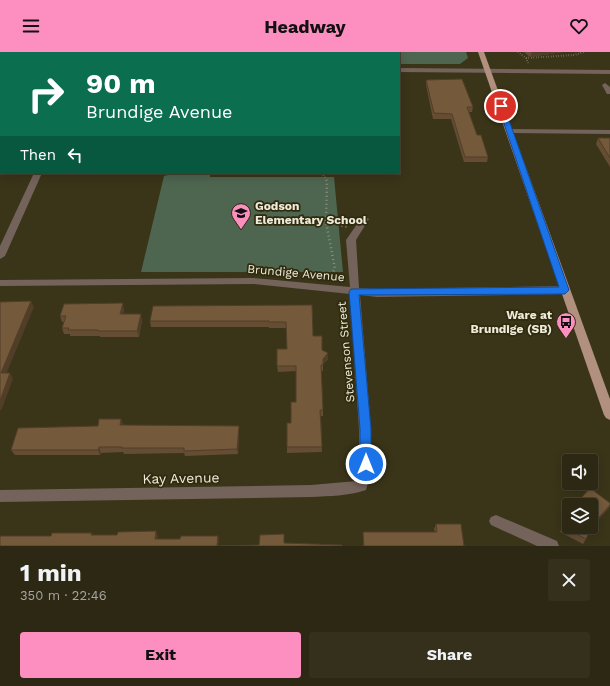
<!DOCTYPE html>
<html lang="en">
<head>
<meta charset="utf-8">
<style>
  :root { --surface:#2c2813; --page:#34301c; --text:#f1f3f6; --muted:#a6a6a0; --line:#484433; --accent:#fd8ec0 }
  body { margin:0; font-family:"Work Sans",sans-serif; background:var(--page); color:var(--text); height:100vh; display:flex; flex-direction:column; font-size:15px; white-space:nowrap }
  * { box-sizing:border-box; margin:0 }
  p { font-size:13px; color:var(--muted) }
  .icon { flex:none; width:22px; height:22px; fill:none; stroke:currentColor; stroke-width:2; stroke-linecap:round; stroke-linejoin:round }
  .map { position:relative; height:494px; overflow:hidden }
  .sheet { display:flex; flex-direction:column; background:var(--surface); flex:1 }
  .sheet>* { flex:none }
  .top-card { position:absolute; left:0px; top:0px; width:400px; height:122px; box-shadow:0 2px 10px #0003,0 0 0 1px var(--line); background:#0b6e4f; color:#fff; overflow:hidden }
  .fabs { position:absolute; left:562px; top:402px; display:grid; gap:8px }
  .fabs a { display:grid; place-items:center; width:36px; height:36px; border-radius:4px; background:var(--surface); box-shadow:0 2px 10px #0003,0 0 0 1px var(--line); font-size:20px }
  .pin { position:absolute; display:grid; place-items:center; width:34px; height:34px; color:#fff; margin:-17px; border:2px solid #fff; border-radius:50%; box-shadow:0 1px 4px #0007 }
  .me { position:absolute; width:44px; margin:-22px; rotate:0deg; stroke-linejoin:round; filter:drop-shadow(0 0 3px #0008) }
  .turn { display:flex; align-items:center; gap:14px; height:84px; padding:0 20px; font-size:18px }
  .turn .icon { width:52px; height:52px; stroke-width:2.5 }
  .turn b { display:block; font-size:28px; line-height:34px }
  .then { display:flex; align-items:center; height:38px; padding:0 20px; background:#0003; gap:8px; font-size:15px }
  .round { display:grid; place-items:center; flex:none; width:42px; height:42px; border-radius:4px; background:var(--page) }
  .summary { display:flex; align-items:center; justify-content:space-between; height:68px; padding:0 20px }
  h1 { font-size:24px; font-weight:700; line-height:30px }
  .cta { display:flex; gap:8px; margin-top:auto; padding:8px 20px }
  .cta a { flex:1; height:46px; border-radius:4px; background:var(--accent); color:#111; font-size:16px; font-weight:700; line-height:46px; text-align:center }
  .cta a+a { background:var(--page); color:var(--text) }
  header { display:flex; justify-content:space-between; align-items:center; height:52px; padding:0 20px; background:var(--accent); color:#111; font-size:18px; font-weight:700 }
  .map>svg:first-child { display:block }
  .green { fill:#4e6550 }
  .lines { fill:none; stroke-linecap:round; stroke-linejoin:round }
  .path-far1 { stroke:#928e78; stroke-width:2; stroke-dasharray:0.5 2; stroke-linecap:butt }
  .path { stroke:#928e78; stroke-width:2.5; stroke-dasharray:1 3; stroke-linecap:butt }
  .minor { fill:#74635b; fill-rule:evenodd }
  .major { fill:#b29080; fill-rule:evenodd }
  .wall { fill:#644d33 }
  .shaded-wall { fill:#513e29 }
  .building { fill:#74593b; stroke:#513e29 }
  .route { fill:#1a73e8; stroke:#114b97 }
  .labels { text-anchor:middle; stroke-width:3.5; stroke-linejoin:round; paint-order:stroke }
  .poi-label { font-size:12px; font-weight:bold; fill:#eeebda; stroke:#302b0e; text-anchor:start }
  .street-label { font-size:12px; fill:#eeebda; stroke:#302b0e }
  .near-street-label { font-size:14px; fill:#eeebda; stroke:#302b0e }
</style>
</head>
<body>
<header><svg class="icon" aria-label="menu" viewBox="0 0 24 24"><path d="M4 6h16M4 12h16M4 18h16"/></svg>Headway<svg class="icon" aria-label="heart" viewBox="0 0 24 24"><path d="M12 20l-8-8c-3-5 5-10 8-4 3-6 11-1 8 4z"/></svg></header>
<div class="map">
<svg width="610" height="494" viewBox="0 0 610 494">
  <rect width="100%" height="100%" fill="#3a3519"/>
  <g class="green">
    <polygon points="0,0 466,0 468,6 460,12 399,12 399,1 1,1 0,14"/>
    <polygon points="176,121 210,121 210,125 334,125 343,220 141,220 164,124"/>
  </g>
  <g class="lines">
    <g class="path-far1">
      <polyline points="518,0 526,6 528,11"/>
      <polyline points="526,6 574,3 584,0"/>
      <polyline points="322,121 326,127"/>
    </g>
    <g class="path">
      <polyline points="326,170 348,175"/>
      <polyline points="311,223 330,223 335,217 326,170 327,129 325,126"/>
    </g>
    <g class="minor">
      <polygon points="399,16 610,18 610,22 399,20"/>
      <rect x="0" y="19" width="1" height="4"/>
      <polygon points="605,31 610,35 610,42 607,42 602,33"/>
      <polygon points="507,77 610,78 610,82 510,81 506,79"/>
      <polygon points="34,121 42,121 5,204 0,207 0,194"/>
      <path d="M365,164L369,167L356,188L359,236L377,237L565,234L570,238L565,242L377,245L360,243L371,377V420L366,438C349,444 329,444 311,445L0,450V438L311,433L357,429L359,420V377L350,242L254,232L0,234V228L254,226L350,235L346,188L362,165Z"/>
      <polygon points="496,463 557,489 559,494 537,494 491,473 489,469 491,465"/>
    </g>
    <polygon class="major" points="478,0 484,0 610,347 610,368 606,366 604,363"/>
  </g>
  <g class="wall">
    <polygon points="524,0 563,0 530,5"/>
    <polygon points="426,28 473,55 472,60 469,60 477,83 488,105 487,110 464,110 451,67 433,67 426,33"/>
    <polygon points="598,86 610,86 610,115 596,92"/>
    <polygon points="312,253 313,284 328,307 323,312 323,319 321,319 323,358 323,364 321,364 322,400 287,401 287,371 291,371 296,350 296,319 278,320 277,314 287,297 286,276 269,276 269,275 151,275 150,269"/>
    <polygon points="124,257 123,262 142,268 139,285 100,285 100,284 70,284 70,282 64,282 62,276 64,270 62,270 60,264"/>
    <polygon points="121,367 123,373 239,380 238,402 185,404 184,401 124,402 123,400 101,401 100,403 15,403 11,398 98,374"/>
    <polygon points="610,451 610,454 608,457 592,475 586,487 583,492 560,480 569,462 569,475"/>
    <polygon points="436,472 464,494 363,494 363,480 435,480 434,477"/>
  </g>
  <g class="shaded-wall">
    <polygon points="532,0 563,0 530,5"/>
    <polygon points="31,249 34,255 4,327 1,321"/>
    <polygon points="123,251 124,257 121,268 120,262"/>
    <polygon points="141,262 142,268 139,285 137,279"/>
    <polygon points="328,301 328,307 322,313 323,307"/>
    <polygon points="10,321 13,327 1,359 0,357 0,349"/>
    <polygon points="121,367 123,373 121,379 120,373"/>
    <polygon points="239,374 239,380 238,402 237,397"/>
    <polygon points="99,395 101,401 100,403 98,398"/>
    <polygon points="610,453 608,457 590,477 593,472"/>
    <polygon points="156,479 158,484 157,492 155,487"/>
    <polygon points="218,484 219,489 218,494 217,494"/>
  </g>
  <g class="building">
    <polygon points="462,27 473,55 467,55 477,83 481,83 488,105 465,105 452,62 434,61 426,28"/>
    <polygon points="598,86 610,86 610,106"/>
    <polygon points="31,249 1,321 10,321 0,349 0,250"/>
    <polygon points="123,251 120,262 141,262 137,279 98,279 98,278 68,278 69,276 62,276 66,264 60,264 64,252"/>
    <polygon points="312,253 313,284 322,284 322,298 328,301 323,307 323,313 321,313 323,358 320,358 322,395 287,395 287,371 291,371 291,350 296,350 296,314 277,314 277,297 287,297 286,270 269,270 269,269 150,269 153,254"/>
    <polygon points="99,367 121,367 120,373 239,374 237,397 184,399 184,396 122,396 122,395 99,395 98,398 11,398 18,376 98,374"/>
    <polygon points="590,436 610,451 610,453 593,472 586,487 563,475 569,463 569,475 591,475 591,453 575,453"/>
    <polygon points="436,472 461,472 464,494 364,494 363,480 437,480"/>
    <polygon points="156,479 155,487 180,487 181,484 218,484 217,494 259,493 260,483 284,482 284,491 342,493 342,494 0,494 0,484 51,484 52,481 92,481 91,483 117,483 118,480"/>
  </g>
  <polygon class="route" points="499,53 504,54 569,238 565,242 359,243 371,377 371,412 370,416 366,417 362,416 360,412 360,377 349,240 351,237 559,235 498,54"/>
  <defs>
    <g id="school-pin" transform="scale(1)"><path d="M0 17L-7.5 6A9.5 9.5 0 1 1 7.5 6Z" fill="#fd8ec0" stroke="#302b0e"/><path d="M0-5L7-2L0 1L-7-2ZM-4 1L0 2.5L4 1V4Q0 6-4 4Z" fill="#111"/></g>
    <g id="bus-pin" transform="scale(1)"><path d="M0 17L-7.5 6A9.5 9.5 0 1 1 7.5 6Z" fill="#fd8ec0" stroke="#302b0e"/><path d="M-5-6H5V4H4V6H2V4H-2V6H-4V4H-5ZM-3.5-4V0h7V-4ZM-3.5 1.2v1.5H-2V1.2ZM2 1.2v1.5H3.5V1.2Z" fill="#111"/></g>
  </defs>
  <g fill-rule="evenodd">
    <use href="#school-pin" x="241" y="161"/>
    <use href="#bus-pin" x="566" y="270"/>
  </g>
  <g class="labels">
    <g class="poi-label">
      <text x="255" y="158">Godson<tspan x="255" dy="14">Elementary School</tspan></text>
      <text x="552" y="267" text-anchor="end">Ware at<tspan x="552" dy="14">Brundige (SB)</tspan></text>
    </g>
    <g class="street-label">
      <text transform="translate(296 221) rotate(5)" y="4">Brundige Avenue</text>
      <text transform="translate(346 300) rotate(-95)" y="4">Stevenson Street</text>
    </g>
    <g class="near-street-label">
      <text transform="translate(181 426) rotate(-1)" y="5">Kay Avenue</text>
    </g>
  </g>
</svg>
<div class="fabs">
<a><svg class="icon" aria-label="sound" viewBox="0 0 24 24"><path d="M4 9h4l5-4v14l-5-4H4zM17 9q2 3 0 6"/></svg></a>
<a><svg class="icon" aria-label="layers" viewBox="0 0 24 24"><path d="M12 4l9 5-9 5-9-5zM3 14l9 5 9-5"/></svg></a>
</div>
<div class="pin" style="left:501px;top:54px;background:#d93025"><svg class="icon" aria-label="arrive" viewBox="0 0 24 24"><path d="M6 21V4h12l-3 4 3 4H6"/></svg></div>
<svg class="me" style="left:366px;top:412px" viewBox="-20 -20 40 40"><circle r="17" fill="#1a73e8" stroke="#fff" stroke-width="3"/><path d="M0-11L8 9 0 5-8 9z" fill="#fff"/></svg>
<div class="top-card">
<div class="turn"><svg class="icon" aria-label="right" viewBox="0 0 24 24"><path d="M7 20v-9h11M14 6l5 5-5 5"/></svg><div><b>90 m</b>Brundige Avenue</div></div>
<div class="then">Then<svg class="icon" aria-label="left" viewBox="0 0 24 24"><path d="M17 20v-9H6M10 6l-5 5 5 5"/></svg></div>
</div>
</div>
<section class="sheet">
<div class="summary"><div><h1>1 min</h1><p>350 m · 22:46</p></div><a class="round"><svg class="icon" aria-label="close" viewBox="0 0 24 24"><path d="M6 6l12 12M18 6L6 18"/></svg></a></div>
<div class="cta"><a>Exit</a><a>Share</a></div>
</section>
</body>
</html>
